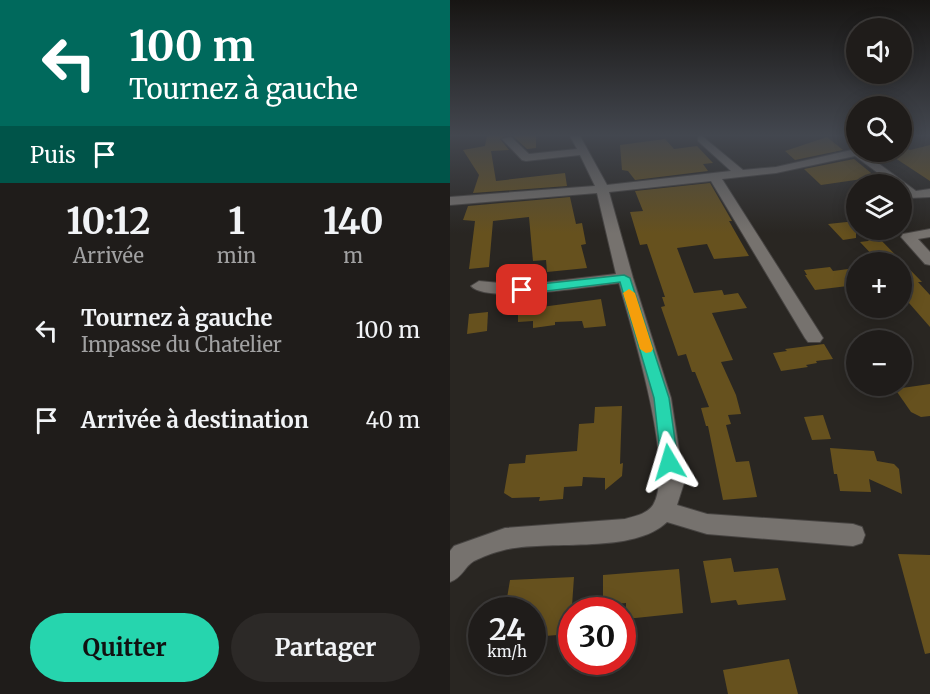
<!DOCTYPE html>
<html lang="fr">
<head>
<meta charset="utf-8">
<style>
  :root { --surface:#1f1c1a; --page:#2c2927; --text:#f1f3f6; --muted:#a1a1a2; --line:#3c3a39; --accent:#26d5ae }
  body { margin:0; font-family:Merriweather,serif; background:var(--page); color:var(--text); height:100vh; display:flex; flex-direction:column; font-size:22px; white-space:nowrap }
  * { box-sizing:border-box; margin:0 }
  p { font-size:20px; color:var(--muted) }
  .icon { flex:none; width:33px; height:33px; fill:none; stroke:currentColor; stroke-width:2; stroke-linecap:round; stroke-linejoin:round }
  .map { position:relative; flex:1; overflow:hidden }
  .panel { display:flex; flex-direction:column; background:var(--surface); width:450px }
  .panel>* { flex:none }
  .guide { background:#00695c; color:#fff; overflow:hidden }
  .fabs { position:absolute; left:396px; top:18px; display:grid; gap:12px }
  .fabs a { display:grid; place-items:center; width:66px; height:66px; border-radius:50%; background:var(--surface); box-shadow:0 3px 15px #0003,0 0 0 2px var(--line); font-size:30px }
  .speed { position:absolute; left:18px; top:597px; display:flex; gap:12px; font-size:30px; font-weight:700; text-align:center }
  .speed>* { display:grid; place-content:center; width:78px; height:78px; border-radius:50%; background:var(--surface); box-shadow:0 3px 15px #0003,0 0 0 2px var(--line); line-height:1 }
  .speed small { font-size:15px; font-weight:400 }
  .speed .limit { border:9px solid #d22; background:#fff; color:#111 }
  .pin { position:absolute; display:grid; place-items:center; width:51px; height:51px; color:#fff; margin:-26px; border-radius:12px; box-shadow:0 3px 9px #0006 }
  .me { position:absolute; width:66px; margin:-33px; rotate:353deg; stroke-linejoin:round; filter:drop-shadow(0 0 4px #0008) }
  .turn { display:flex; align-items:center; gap:21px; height:126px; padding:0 30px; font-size:27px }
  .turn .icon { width:78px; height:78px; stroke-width:2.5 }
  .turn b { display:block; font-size:42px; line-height:51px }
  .then { display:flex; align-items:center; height:57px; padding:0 30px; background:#0003; gap:12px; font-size:22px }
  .eta { display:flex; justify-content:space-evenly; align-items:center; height:102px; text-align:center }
  .eta b { font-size:36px; font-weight:700; line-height:42px }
  .cta { display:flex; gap:12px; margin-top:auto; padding:12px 30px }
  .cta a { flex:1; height:69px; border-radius:36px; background:var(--accent); color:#111; font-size:24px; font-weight:700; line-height:69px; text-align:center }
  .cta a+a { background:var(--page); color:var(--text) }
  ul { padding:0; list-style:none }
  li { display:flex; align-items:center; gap:18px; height:90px; padding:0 30px }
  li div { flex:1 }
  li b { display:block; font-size:22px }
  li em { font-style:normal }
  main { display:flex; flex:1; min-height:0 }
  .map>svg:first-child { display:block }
  .building { fill:#66511e }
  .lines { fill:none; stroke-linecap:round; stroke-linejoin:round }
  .street-casing { stroke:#474442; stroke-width:2 }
  .street { fill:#76726e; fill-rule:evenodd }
  .route { fill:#26d5ae; stroke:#198a71; stroke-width:1.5 }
  .slow { fill:#f59e0b }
</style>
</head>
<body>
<main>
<section class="panel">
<div class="guide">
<div class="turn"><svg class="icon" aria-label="left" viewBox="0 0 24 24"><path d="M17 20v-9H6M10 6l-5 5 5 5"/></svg><div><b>100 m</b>Tournez à gauche</div></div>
<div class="then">Puis<svg class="icon" aria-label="arrive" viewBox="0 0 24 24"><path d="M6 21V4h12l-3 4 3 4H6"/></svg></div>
</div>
<div class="eta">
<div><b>10:12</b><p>Arrivée</p></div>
<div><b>1</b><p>min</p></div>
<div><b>140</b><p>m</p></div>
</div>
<ul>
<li><svg class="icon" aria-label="left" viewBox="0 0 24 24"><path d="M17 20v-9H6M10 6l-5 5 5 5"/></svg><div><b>Tournez à gauche</b><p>Impasse du Chatelier</p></div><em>100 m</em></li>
<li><svg class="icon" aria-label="arrive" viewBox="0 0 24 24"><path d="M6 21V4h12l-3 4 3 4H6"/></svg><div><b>Arrivée à destination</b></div><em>40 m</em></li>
</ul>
<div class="cta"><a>Quitter</a><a>Partager</a></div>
</section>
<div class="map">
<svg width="480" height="694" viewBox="0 0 480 694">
  <rect width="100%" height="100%" fill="#292622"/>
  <g class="building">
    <polygon points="37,136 55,136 50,139 59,150 41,151 46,181 115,173 117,186 23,193 29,175 13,150 35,146"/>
    <polygon points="63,136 86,136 86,148 77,149"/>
    <polygon points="377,137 393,150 345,160 335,151"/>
    <polygon points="215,139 224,149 247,146 263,163 253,164 258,171 185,180 178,171 172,170 170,145"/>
    <polygon points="480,145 480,181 436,152 452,152 452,147 460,150"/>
    <polygon points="404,159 426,177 371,185 354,169"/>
    <polygon points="260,183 282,221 279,221 299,256 264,259 257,244 227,248 244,293 272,290 274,295 288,293 297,308 262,313 283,360 271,362 286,395 291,414 278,415 281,424 276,425 286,462 299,461 307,497 273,500 258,426 256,426 251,408 259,407 245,372 242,372 236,354 228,356 211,307 215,306 212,297 215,297 197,244 190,245 180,212 193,211 185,191"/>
    <polygon points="120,197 126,224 132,223 136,244 131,245 137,268 97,272 96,260 83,261 79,217 43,221 39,267 19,269 25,221 13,220 18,206"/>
    <polygon points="406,221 406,238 393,240 378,224"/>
    <polygon points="425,234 472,282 468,282 480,295 480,327 452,295 452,262 429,262 410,242 418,241"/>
    <polygon points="380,267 383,271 406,268 406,285 365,290 355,275 357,275 354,270"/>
    <polygon points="151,299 156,326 134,328 132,321 105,322 105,325 83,328 83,321 68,322 68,307 83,305 83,313 84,308"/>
    <polygon points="38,312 37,331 17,334 19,314"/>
    <polygon points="374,344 383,359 366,361 367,363 356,365 358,367 331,371 323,353 337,351 335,349"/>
    <polygon points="480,384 480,416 471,417 461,412 445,389"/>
    <polygon points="172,406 170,464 173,463 172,476 155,490 155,478 133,477 132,486 114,487 113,499 89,501 90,497 62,498 54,493 59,464 75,463 76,455 127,451 129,424 144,423 145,407"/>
    <polygon points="373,415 381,439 362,440 354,417"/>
    <polygon points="380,448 424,451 427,461 444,464 449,469 452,494 419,479 421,492 390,491 387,474 384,474"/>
    <polygon points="448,554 480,555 480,653 475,654"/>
    <polygon points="281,558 284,572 328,568 336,600 288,605 286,600 261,603 253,561"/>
    <polygon points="229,569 233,613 176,619 176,603 153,605 153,575"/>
    <polygon points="124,577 120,634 95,636 82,624 82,610 55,610 60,580"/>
    <polygon points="339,659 348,694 278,694 273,670"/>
  </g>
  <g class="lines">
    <g class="street-casing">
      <g id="street">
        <path d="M120,136H130L157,185L281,171L248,141V137L252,136L293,170L326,167L406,149V152H413L466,191L480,189V197L459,198L452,192V184H443L405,156L326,173L272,179L373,338L370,342H358L355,338L261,181L159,192L183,278L221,398L234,483L227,505L257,514L403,524L412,527L415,535L412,543L403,546L257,534L217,522C183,555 99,539 54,550C45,552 32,557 24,561C14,567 13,577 0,582V551L4,546L55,528L175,519C185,516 197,514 203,505C226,467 181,327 169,283C144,286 36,304 21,286L29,281L72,285L166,274L147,193L0,205V197L145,186L130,155L76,161L72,160L52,139L61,137L79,154L127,149Z"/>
        <polygon points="480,229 480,237 468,239 480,252 480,265 475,264 451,237 453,234"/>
      </g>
    </g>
    <use href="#street" class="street"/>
  </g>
  <linearGradient id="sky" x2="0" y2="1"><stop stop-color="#171513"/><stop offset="0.58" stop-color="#43474f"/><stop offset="1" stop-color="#43474f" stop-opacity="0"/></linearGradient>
  <rect width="480" height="233" fill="url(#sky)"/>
  <polygon class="route" points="174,275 180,278 219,398 228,462 225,467 219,469 213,467 211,462 204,398 170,282 72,294 66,290 72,286"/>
  <polygon class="slow" points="179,289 185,293 203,349 201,352 196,353 190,349 173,293"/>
</svg>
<div class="fabs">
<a><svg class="icon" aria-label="sound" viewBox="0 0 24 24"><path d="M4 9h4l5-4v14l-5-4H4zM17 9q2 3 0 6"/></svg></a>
<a><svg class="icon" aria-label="search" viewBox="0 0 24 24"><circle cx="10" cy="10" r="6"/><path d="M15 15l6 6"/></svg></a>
<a><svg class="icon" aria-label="layers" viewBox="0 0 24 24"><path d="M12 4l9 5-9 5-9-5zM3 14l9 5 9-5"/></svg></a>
<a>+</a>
<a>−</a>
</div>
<div class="speed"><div>24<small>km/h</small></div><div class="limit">30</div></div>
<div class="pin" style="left:72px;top:290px;background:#d93025"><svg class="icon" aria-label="arrive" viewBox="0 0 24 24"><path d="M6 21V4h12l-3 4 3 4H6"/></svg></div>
<svg class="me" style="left:219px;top:462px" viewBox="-20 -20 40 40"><path d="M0-17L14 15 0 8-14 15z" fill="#26d5ae" stroke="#fff" stroke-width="4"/></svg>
</div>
</main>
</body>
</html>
